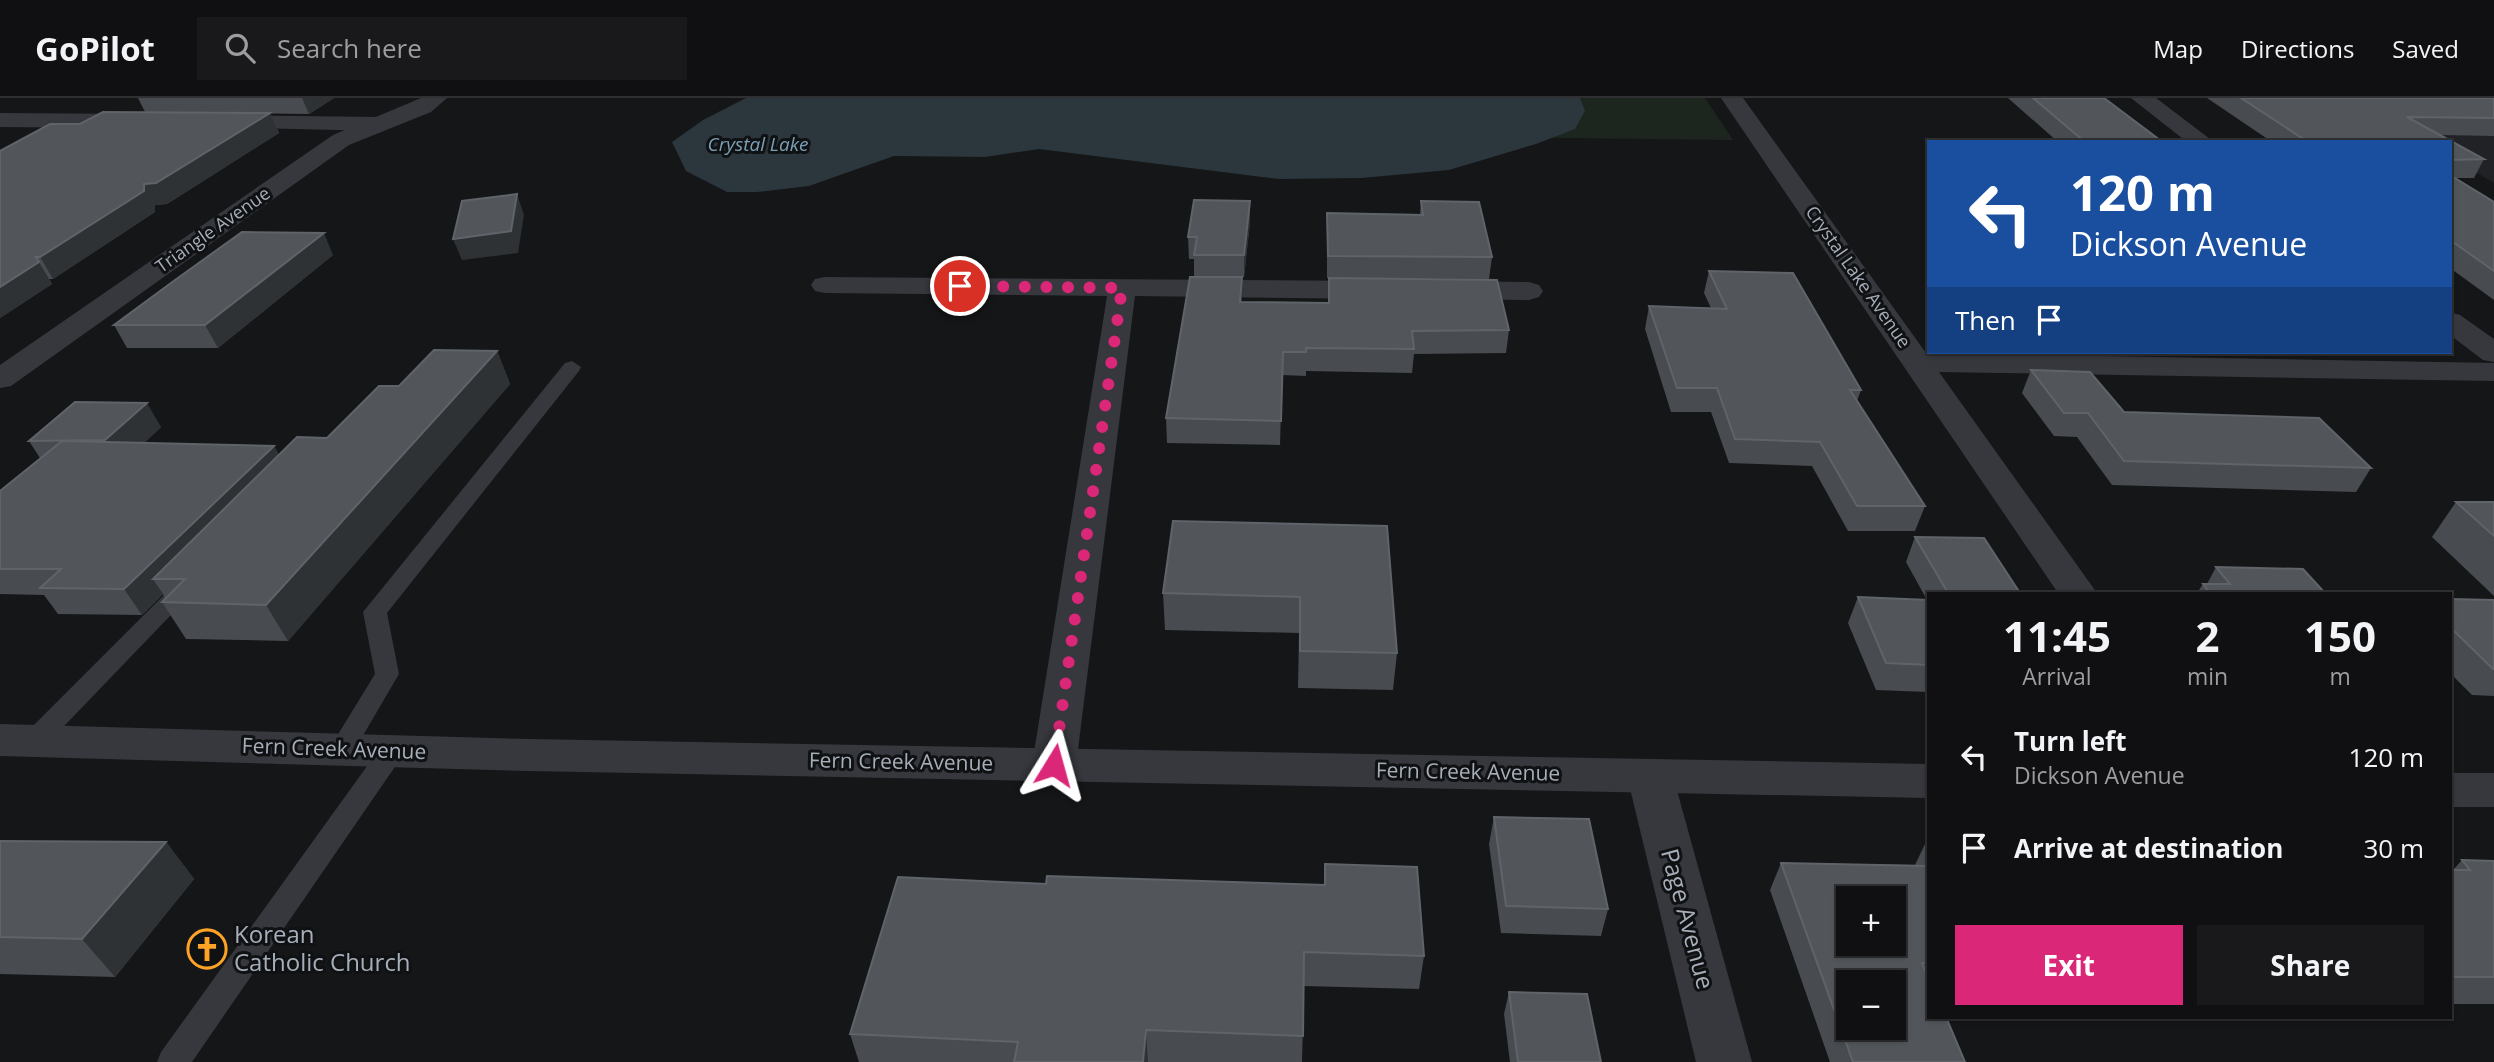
<!DOCTYPE html>
<html lang="en">
<head>
<meta charset="utf-8">
<style>
  :root { --surface:#101012; --page:#19191b; --text:#f1f3f6; --muted:#9c9d9f; --line:#303032; --accent:#db2777 }
  body { margin:0; font-family:"Open Sans",sans-serif; background:var(--page); color:var(--text); height:100vh; display:flex; flex-direction:column; font-size:26px; white-space:nowrap }
  * { box-sizing:border-box; margin:0 }
  p { font-size:23px; color:var(--muted) }
  .icon { flex:none; width:38px; height:38px; fill:none; stroke:currentColor; stroke-width:2; stroke-linecap:round; stroke-linejoin:round }
  .map { position:relative; flex:1; overflow:hidden }
  .side { position:absolute; left:1927px; top:494px; width:525px; height:427px; display:flex; flex-direction:column; background:var(--surface); border-radius:0px; box-shadow:0 2px 5px #0004,0 0 0 2px var(--line) }
  .side>* { flex:none }
  .guide { position:absolute; left:1927px; top:42px; width:525px; height:214px; border-radius:0px; box-shadow:0 2px 5px #0004,0 0 0 2px var(--line); background:#1a4fa0; color:#fff; overflow:hidden }
  .tools { position:absolute; left:1836px; top:788px; display:grid; gap:14px }
  .tools a { display:grid; place-items:center; width:70px; height:70px; border-radius:0px; background:var(--surface); box-shadow:0 2px 5px #0004,0 0 0 2px var(--line); font-size:35px }
  .pin { position:absolute; display:grid; place-items:center; width:60px; height:60px; color:#fff; margin:-30px; border:4px solid #fff; border-radius:50%; box-shadow:0 2px 7px #0007 }
  .me { position:absolute; width:77px; margin:-38px; rotate:8deg; stroke-linejoin:round; filter:drop-shadow(0 0 5px #0008) }
  .turn { display:flex; align-items:center; gap:24px; height:147px; padding:0 28px; font-size:32px }
  .turn .icon { width:91px; height:91px; stroke-width:2.5 }
  .turn b { display:block; font-size:49px; line-height:60px }
  .then { display:flex; align-items:center; height:66px; padding:0 28px; background:#0003; gap:14px; font-size:26px }
  .eta { display:flex; justify-content:space-evenly; align-items:center; height:119px; text-align:center }
  .eta b { font-size:42px; font-weight:700; line-height:49px }
  .button { display:flex; gap:14px; margin-top:auto; padding:14px 28px }
  .button a { flex:1; height:80px; border-radius:0px; background:var(--accent); color:#fff; font-size:28px; font-weight:700; line-height:80px; text-align:center }
  .button a+a { background:var(--page); color:var(--text) }
  ul { padding:0; list-style:none }
  li { display:flex; align-items:center; gap:21px; height:91px; padding:0 28px }
  li div { flex:1 }
  li b { display:block; font-size:26px }
  li em { font-style:normal }
  header { display:flex; align-items:center; gap:42px; box-sizing:border-box; height:98px; padding:0 35px; background:var(--surface); border-bottom:2px solid var(--line) }
  header strong { font-size:33px }
  nav { display:flex; gap:38px; margin-inline-start:auto; font-size:24px }
  .search { width:490px; height:63px; background:var(--page); display:flex; align-items:center; gap:18px; box-sizing:border-box; padding:0 24px; border-radius:0px; color:var(--muted); font-size:26px }
  .map>svg:first-child { display:block }
  .built { fill:#212225 }
  .green { fill:#1d261e }
  .water { fill:#2b363d }
  .lines { fill:none; stroke-linecap:round; stroke-linejoin:round }
  .service { fill:#36383d; fill-rule:evenodd }
  .minor { fill:#36383d; fill-rule:evenodd }
  .tertiary { fill:#36383d; fill-rule:evenodd }
  .wall { fill:#484b50 }
  .shaded-wall { fill:#2f3235 }
  .building { fill:#52565b; stroke:#5f646a; stroke-width:2; fill-rule:evenodd }
  .route { stroke:#db2777; stroke-width:12; stroke-dasharray:0 21.6 }
  .labels { text-anchor:middle; stroke-width:6; stroke-linejoin:round; paint-order:stroke }
  .far-street-label { font-size:18px; fill:#a6aeb9; stroke:#101113 }
  .far-water-label { font-size:19px; font-style:italic; fill:#7ba0b6; stroke:#101113 }
  .street-label { font-size:21px; fill:#a6aeb9; stroke:#101113 }
  .near-street-label { font-size:24px; fill:#a6aeb9; stroke:#101113 }
  .near-poi-label { font-size:24px; fill:#a6aeb9; stroke:#101113; text-anchor:start }
</style>
</head>
<body>
<header>
<strong>GoPilot</strong>
<div class="search"><svg class="icon" aria-label="search" viewBox="0 0 24 24"><circle cx="10" cy="10" r="6"/><path d="M15 15l6 6"/></svg>Search here</div>
<nav><a>Map</a><a>Directions</a><a>Saved</a></nav>
</header>
<div class="map">
<svg width="2494" height="964" viewBox="0 0 2494 964">
  <rect width="100%" height="100%" fill="#151618"/>
  <polygon class="built" points="2494,2 2494,85 2450,59 2450,44 2425,44"/>
  <polygon class="green" points="1454,0 1705,0 1733,42 1407,38"/>
  <polygon class="water" points="746,0 1580,0 1585,13 1575,31 1536,46 1449,72 1362,80 1279,81 1039,51 985,59 894,58 809,88 757,94 727,94 686,73 672,44 703,22"/>
  <g class="lines">
    <g class="service">
      <polygon points="572,263 581,269 579,273 387,515 399,576 351,658 342,660 333,658 329,651 375,576 363,514 565,265"/>
      <polygon points="186,481 194,483 197,488 194,493 43,650 34,652 25,650 21,643 25,636 178,483"/>
      <polygon points="392,643 401,646 405,653 401,660 192,964 157,964 161,954 383,646"/>
    </g>
    <g class="minor">
      <polygon points="1721,0 1743,0 1926,255 2494,265 2494,283 1939,274 2097,495 2058,495"/>
      <polygon points="2131,0 2156,0 2214,44 2187,44"/>
      <polygon points="0,15 138,16 146,18 149,23 146,28 138,30 0,29"/>
      <polygon points="223,17 378,19 386,21 389,26 386,31 378,33 215,29 212,24 215,19"/>
      <polygon points="825,179 1379,183 1389,186 1393,192 1389,198 1379,201 1135,198 1076,667 1070,679 1054,683 1038,679 1032,667 1107,198 825,195 815,193 811,187 815,181"/>
      <polygon points="1447,183 1529,184 1539,187 1543,193 1539,199 1529,202 1447,201 1437,198 1433,192 1437,186"/>
      <polygon points="2450,214 2460,217 2494,241 2494,264 2483,262 2450,237"/>
      <polygon points="1650,661 1666,666 1673,678 1752,964 1696,964 1627,678 1634,666"/>
    </g>
    <g class="tertiary">
      <polygon points="421,0 447,0 431,14 349,47 11,288 0,290 0,267 333,37"/>
      <polygon points="0,626 529,641 1928,666 1928,700 529,673 0,658"/>
      <rect x="2450" y="675" width="44" height="34"/>
    </g>
  </g>
  <g class="wall">
    <polygon points="138,0 334,0 309,16 145,14"/>
    <polygon points="2008,0 2104,0 2160,42 2171,44 2058,44"/>
    <polygon points="2207,0 2494,0 2494,38 2441,37 2484,61 2474,80 2456,80 2494,104 2494,202 2450,170 2450,44 2272,44"/>
    <polygon points="270,15 279,35 167,106 155,107 155,114 53,181 49,181 52,186 0,220 80,26"/>
    <polygon points="1250,103 1250,124 1244,179 1235,179 1242,204 1328,205 1329,180 1509,232 1506,255 1414,256 1412,275 1306,273 1306,278 1282,277 1280,347 1167,345 1166,320 1194,179 1194,161 1189,161 1188,139"/>
    <polygon points="1421,103 1492,159 1489,181 1327,180 1327,115 1420,116"/>
    <polygon points="333,157 218,250 127,250 114,227"/>
    <polygon points="1709,173 1861,292 1857,303 1925,408 1915,433 1848,433 1812,368 1729,365 1711,314 1671,314 1645,231 1649,208 1711,210 1704,195"/>
    <polygon points="497,253 510,286 288,543 186,541 162,504 165,501 163,496 142,517 58,516 44,497 0,496 0,393 40,360 29,343 161,329 144,345 274,348 279,357 327,340 399,288"/>
    <polygon points="2031,272 2124,314 2371,370 2356,394 2112,387 2077,339 2054,338 2022,295"/>
    <polygon points="2456,404 2494,404 2494,498 2432,439"/>
    <polygon points="1173,423 1397,555 1393,592 1298,590 1299,535 1165,532 1163,495"/>
    <polygon points="1915,439 2020,495 1928,495 1928,594 1876,592 1848,525 1858,499 1927,502 1906,464"/>
    <polygon points="2216,469 2325,495 2197,495 2203,486 2207,486"/>
    <polygon points="2450,501 2494,502 2494,598 2472,597 2450,575"/>
    <polygon points="1494,719 1608,811 1601,838 1501,835 1489,746"/>
    <polygon points="0,743 166,744 194,781 115,879 0,876"/>
    <polygon points="1925,746 1928,746 1928,919 1965,964 1830,964 1770,792 1781,765 1915,767"/>
    <polygon points="2462,762 2494,763 2494,906 2450,906 2450,772 2453,772"/>
    <polygon points="1325,766 1424,858 1419,891 1304,888 1302,964 859,964 850,936 1046,786 1324,787"/>
    <polygon points="1509,894 1601,964 1510,964 1504,916"/>
  </g>
  <g class="shaded-wall">
    <polygon points="302,0 334,0 309,16"/>
    <polygon points="270,15 279,35 167,106 155,107 155,114 53,181 40,159 144,86"/>
    <polygon points="517,96 524,117 518,155 462,162 453,141"/>
    <polygon points="1250,103 1250,124 1244,179 1244,157"/>
    <polygon points="324,135 333,157 218,250 205,227"/>
    <polygon points="39,164 52,186 0,220 0,189"/>
    <polygon points="1242,179 1242,202 1240,226 1240,204"/>
    <polygon points="497,253 510,286 288,543 266,507"/>
    <polygon points="147,305 161,329 120,367 105,342"/>
    <polygon points="274,348 287,373 153,481 163,496 142,517 124,491"/>
    <polygon points="166,744 194,781 115,879 82,841"/>
    <polygon points="1146,932 1148,964 1143,964"/>
  </g>
  <g class="building">
    <polygon points="2033,0 2104,0 2160,42 2170,43 2171,44 2085,44"/>
    <polygon points="2241,0 2494,0 2494,20 2407,19 2484,61 2450,62 2450,44 2308,44"/>
    <polygon points="103,14 270,15 156,85 144,86 144,93 40,159 36,159 39,164 0,189 0,53 50,26 80,26"/>
    <polygon points="2450,77 2494,104 2494,173 2450,142"/>
    <polygon points="517,96 511,133 453,141 462,103"/>
    <polygon points="1194,102 1250,103 1244,157 1194,157 1197,139 1188,139"/>
    <polygon points="1421,103 1479,104 1492,159 1328,158 1327,115 1423,117"/>
    <polygon points="242,134 324,135 205,227 114,227 175,182"/>
    <polygon points="1709,173 1793,175 1861,292 1850,292 1925,408 1857,408 1820,344 1735,341 1717,290 1677,290 1649,208 1727,211"/>
    <polygon points="1190,179 1242,179 1240,204 1329,205 1329,180 1497,182 1509,232 1412,233 1414,251 1306,250 1306,254 1283,254 1281,323 1166,320"/>
    <polygon points="434,252 497,253 266,507 162,504 185,481 153,481 297,339 327,340 379,288 399,288"/>
    <polygon points="2031,272 2090,274 2124,314 2319,320 2371,370 2124,363 2088,315 2064,315"/>
    <polygon points="75,304 147,305 105,342 29,343"/>
    <polygon points="62,343 274,348 124,491 40,490 61,471 0,471 0,393"/>
    <polygon points="2456,404 2494,404 2494,438"/>
    <polygon points="1173,423 1387,428 1397,555 1300,553 1300,499 1163,495"/>
    <polygon points="1915,439 1984,440 2020,495 1948,495"/>
    <polygon points="2216,469 2303,471 2325,495 2210,495 2203,486 2230,486"/>
    <polygon points="1858,499 1928,502 1928,567 1886,565"/>
    <polygon points="2450,501 2494,502 2494,571 2493,571 2450,529"/>
    <polygon points="1494,719 1589,721 1608,811 1506,808"/>
    <polygon points="0,743 166,744 82,841 0,839"/>
    <polygon points="2462,762 2494,763 2494,879 2450,879 2450,772 2470,772"/>
    <path d="M1781,765L1928,768V865H1922L1928,879V919H1946L1965,964H1853ZM1848,800H1894V845H1848ZM1848,884H1894V929H1848Z"/>
    <polygon points="1325,766 1417,769 1424,858 1304,854 1303,938 1146,932 1143,964 1014,964 1018,944 850,936 898,779 1046,786 1047,778 1325,787"/>
    <polygon points="1509,894 1587,896 1601,964 1518,964"/>
  </g>
  <g class="lines">
    <polyline class="route" points="960,188 1122,190 1054,667"/>
  </g>
  <defs>
    <g id="church-ring" transform="scale(2.0125)"><circle r="9.5" fill="#101113" stroke="#ffa326" stroke-width="1.5"/><path d="M-1.2-6h2.4v3.5h3.3v2.4h-3.3V6h-2.4V-.1h-3.3v-2.4h3.3Z" fill="#ffa326"/></g>
  </defs>
  <g fill-rule="evenodd">
    <use href="#church-ring" x="207" y="851"/>
  </g>
  <g class="labels">
    <g class="far-street-label">
      <text transform="translate(213 132) rotate(-35)" y="6">Triangle Avenue</text>
      <text transform="translate(1858 179) rotate(55)" y="6">Crystal Lake Avenue</text>
    </g>
    <g class="far-water-label">
      <text x="758" y="53">Crystal Lake</text>
    </g>
    <g class="street-label">
      <text transform="translate(334 651) rotate(2)" y="7">Fern Creek Avenue</text>
      <text transform="translate(901 664) rotate(1)" y="7">Fern Creek Avenue</text>
      <text transform="translate(1468 674) rotate(1)" y="7">Fern Creek Avenue</text>
    </g>
    <g class="near-street-label">
      <text transform="translate(1687 821) rotate(75)" y="8">Page Avenue</text>
    </g>
    <g class="near-poi-label">
      <text x="234" y="845">Korean<tspan x="234" dy="28">Catholic Church</tspan></text>
    </g>
  </g>
</svg>
<div class="tools">
<a>+</a>
<a>−</a>
</div>
<div class="pin" style="left:960px;top:188px;background:#d93025"><svg class="icon" aria-label="arrive" viewBox="0 0 24 24"><path d="M6 21V4h12l-3 4 3 4H6"/></svg></div>
<svg class="me" style="left:1054px;top:667px" viewBox="-20 -20 40 40"><path d="M0-17L14 15 0 8-14 15z" fill="#db2777" stroke="#fff" stroke-width="4"/></svg>
<div class="guide">
<div class="turn"><svg class="icon" aria-label="left" viewBox="0 0 24 24"><path d="M17 20v-9H6M10 6l-5 5 5 5"/></svg><div><b>120 m</b>Dickson Avenue</div></div>
<div class="then">Then<svg class="icon" aria-label="arrive" viewBox="0 0 24 24"><path d="M6 21V4h12l-3 4 3 4H6"/></svg></div>
</div>
<section class="side">
<div class="eta">
<div><b>11:45</b><p>Arrival</p></div>
<div><b>2</b><p>min</p></div>
<div><b>150</b><p>m</p></div>
</div>
<ul>
<li><svg class="icon" aria-label="left" viewBox="0 0 24 24"><path d="M17 20v-9H6M10 6l-5 5 5 5"/></svg><div><b>Turn left</b><p>Dickson Avenue</p></div><em>120 m</em></li>
<li><svg class="icon" aria-label="arrive" viewBox="0 0 24 24"><path d="M6 21V4h12l-3 4 3 4H6"/></svg><div><b>Arrive at destination</b></div><em>30 m</em></li>
</ul>
<div class="button"><a>Exit</a><a>Share</a></div>
</section>
</div>
</body>
</html>
